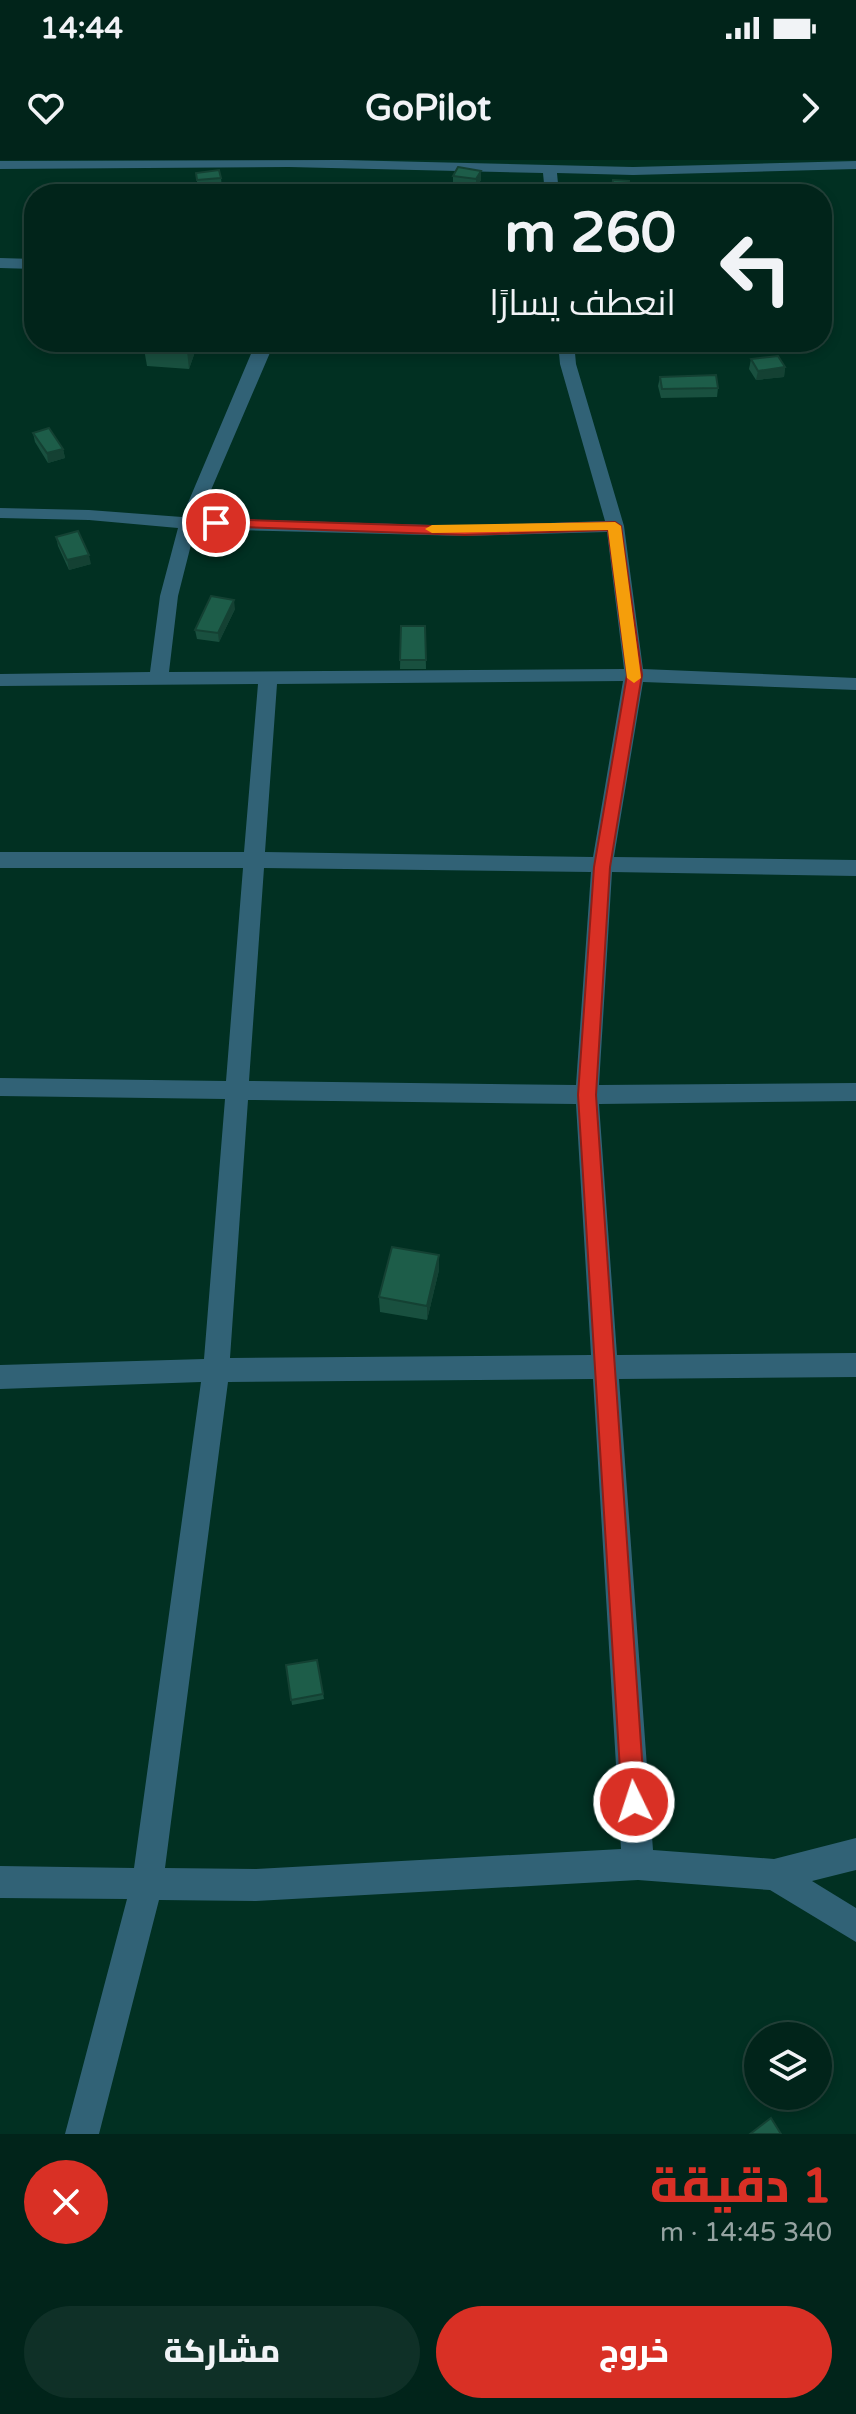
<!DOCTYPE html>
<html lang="ar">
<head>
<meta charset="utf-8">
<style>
  :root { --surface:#01241a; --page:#0f3027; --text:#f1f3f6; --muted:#96a4a2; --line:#234139; --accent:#d93025 }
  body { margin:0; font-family:"Varela Round",Cairo,sans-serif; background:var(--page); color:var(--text); direction:rtl; height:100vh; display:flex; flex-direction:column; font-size:30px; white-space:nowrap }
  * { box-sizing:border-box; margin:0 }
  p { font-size:26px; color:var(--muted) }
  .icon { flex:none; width:44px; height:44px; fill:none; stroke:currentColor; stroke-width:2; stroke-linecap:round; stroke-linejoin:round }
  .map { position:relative; height:1974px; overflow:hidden; direction:ltr }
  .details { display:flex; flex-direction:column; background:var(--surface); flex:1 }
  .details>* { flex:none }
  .top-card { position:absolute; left:24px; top:24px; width:808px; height:168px; border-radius:32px; box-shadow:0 4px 12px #0003,0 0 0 2px var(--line); direction:rtl; background:#01241a; color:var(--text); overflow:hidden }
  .buttons { position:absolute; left:744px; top:1862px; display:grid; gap:16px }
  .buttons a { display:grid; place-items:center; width:88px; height:88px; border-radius:50%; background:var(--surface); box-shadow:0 4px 12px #0003,0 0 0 2px var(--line); font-size:40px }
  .pin { position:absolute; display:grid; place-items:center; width:68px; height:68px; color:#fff; margin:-34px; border:4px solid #fff; border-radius:50%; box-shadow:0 2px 8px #0007 }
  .me { position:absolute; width:88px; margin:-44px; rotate:356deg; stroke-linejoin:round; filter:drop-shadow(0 0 6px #0008) }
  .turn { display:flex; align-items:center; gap:28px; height:168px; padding:0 24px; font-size:36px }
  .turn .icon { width:104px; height:104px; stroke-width:2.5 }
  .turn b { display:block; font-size:56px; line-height:68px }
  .round { display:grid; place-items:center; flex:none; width:84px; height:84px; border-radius:42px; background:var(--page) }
  .overview { display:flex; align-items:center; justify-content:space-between; height:136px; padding:0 24px }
  h1 { font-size:48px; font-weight:800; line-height:60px; color:var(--accent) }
  .action { display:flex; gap:16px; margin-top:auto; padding:16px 24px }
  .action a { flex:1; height:92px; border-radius:48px; background:var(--accent); color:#fff; font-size:32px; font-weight:800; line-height:92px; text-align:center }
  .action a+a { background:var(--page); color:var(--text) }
  .status { display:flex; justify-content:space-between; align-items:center; height:56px; padding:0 40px; background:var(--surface); direction:ltr }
  .status svg { height:22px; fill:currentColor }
  header { display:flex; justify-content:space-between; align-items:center; height:104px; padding:0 24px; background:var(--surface); font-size:36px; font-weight:800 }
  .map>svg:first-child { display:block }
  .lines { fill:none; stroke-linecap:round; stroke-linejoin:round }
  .minor { fill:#316276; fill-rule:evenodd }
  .wall { fill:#19503f }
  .shaded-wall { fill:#144133 }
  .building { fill:#1d5d49; stroke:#144133; stroke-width:2 }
  .route { fill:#d93025; stroke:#8d1f18; stroke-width:2 }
  .slow { fill:#f59e0b }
</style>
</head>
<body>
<div class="status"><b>14:44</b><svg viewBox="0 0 49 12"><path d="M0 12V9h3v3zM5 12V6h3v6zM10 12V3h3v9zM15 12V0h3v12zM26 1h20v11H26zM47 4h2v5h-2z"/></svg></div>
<header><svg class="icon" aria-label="forward" viewBox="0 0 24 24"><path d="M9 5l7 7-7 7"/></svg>GoPilot<svg class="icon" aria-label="heart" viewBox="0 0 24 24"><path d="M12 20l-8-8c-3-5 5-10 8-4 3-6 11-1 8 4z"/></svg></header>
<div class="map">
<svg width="856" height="1974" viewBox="0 0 856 1974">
  <rect width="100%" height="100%" fill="#013022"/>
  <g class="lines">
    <g class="minor">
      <polygon points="342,0 633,7 856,1 856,9 633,15 557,13 559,34 545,34 543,13 289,7 0,9 0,1"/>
      <polygon points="0,98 34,99 34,109 0,108"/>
      <path d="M256,182H272V188L199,358L465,366L605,361L560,204L558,182H574L576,204L624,366L643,509L856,518V530L643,522L614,697L856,700V716L612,712L599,925L856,923V941L599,944L617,1195L856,1193V1217L619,1219L653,1690L774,1699L856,1678V1710L812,1721L856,1748V1782L770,1730L638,1720L256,1741L159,1740L99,1974H65L127,1739L0,1738V1706L134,1708L201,1222L0,1229V1205L204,1199L225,939L0,936V918L226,921L243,708H0V692H244L258,524L0,526V514L150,512L160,436L178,368L89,360L0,358V348L89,350L182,357ZM195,369L465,376L607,372L624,509L169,512L178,436ZM623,521L593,697L265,692L277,524ZM264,708L591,712L576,925L249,921ZM248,940L576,944L591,1195L230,1198ZM593,1219L621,1689L256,1709L165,1708L228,1222Z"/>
    </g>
  </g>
  <g class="wall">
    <polygon points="481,11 481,20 476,28 453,25 453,16"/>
    <polygon points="196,13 221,18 222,28 198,30"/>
    <polygon points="147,182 196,182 197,186 189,209 147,206 144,189"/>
    <polygon points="751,199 785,207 784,217 756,220 749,209"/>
    <polygon points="660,217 718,228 717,237 661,238 658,226"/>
    <polygon points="33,273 63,289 65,298 48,303 35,282"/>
    <polygon points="56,377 91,404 69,410 58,386"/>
    <polygon points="235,449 219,482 197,479 195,470"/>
    <polygon points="401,466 425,466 426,509 400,509"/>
    <polygon points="439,1110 427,1160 380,1152 379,1137"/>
    <polygon points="317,1500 324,1539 292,1545 286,1505"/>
  </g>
  <g class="shaded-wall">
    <polygon points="481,11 481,20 476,28 476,19"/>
    <polygon points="190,182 196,182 197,186 189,209 187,191"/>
    <polygon points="785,207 784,217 756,220 758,211"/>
    <polygon points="63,289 65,298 48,303 47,293"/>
    <polygon points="89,395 91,404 69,410 67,400"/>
    <polygon points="234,440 235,449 219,482 218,473"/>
    <polygon points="439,1095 439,1110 427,1160 427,1146"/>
  </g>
  <g class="building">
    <polygon points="458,7 481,11 476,19 453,16"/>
    <polygon points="219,10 221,18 197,20 196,13"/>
    <polygon points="613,20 629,21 627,34 611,34"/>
    <polygon points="124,23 142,23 139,34 121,34"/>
    <polygon points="636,29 681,34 634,34"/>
    <polygon points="147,182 190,182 187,191 144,189"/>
    <polygon points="778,196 785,207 758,211 751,199"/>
    <polygon points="716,215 718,228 662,229 660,217"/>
    <polygon points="49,268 63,289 47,293 33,273"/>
    <polygon points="78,371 89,395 67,400 56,377"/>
    <polygon points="211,436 234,440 218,473 195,470"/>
    <polygon points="401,466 425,466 426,500 400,500"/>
    <polygon points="392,1087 439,1095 427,1146 379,1137"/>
    <polygon points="317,1500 323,1534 291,1540 286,1505"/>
    <polygon points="771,1958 781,1974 750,1974"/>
  </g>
  <polygon class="route" points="216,359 465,367 615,362 621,366 642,515 610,707 596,935 645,1642 642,1650 634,1653 626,1650 622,1642 578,935 594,707 627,515 608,370 465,375 211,366 211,361"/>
  <polygon class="slow" points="615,362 621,366 641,518 634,523 627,518 608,370 432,373 425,369 432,365"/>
</svg>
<div class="buttons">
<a><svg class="icon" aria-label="layers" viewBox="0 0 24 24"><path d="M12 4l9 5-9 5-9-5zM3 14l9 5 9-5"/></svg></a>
</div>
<div class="pin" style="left:216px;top:363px;background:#d93025"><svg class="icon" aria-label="arrive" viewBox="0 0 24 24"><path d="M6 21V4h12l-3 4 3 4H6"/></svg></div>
<svg class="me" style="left:634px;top:1642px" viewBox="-20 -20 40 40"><circle r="17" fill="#d93025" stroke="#fff" stroke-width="3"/><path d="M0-11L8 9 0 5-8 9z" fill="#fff"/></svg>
<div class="top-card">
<div class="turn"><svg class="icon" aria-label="left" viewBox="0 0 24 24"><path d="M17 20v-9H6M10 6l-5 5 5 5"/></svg><div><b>260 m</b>انعطف يسارًا</div></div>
</div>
</div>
<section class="details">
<div class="overview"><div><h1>1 دقيقة</h1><p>340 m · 14:45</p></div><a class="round" style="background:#d93025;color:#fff"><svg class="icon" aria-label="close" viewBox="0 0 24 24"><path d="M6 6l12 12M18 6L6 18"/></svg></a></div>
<div class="action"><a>خروج</a><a>مشاركة</a></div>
</section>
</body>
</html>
